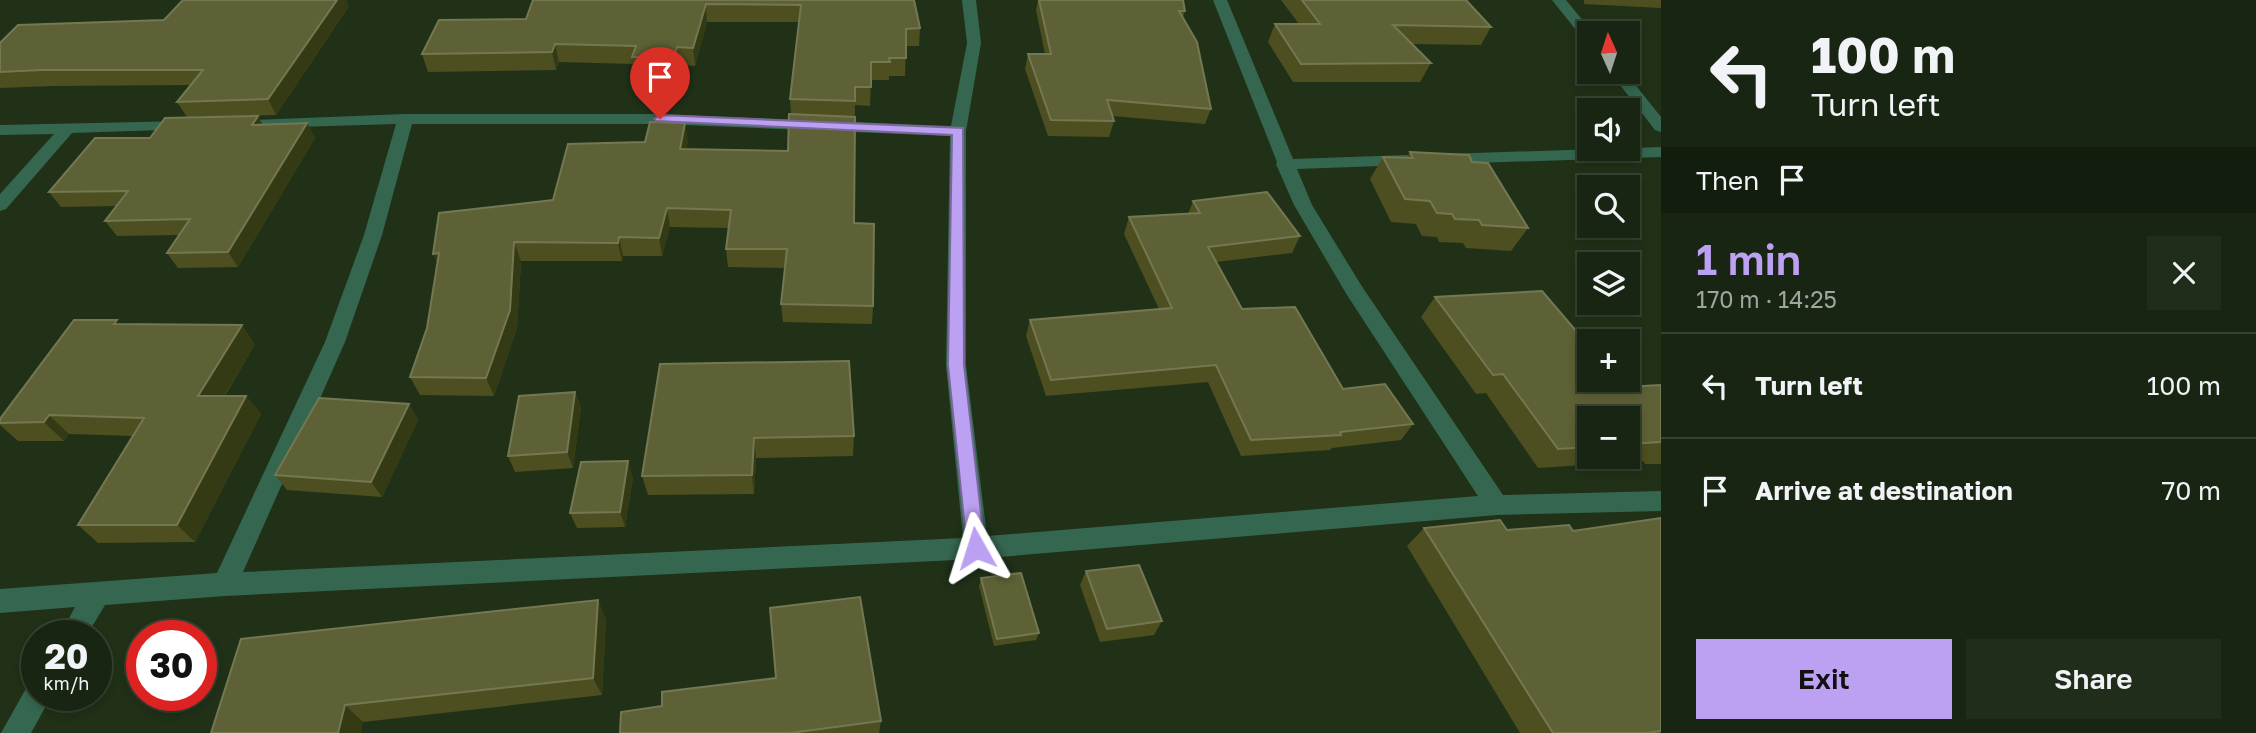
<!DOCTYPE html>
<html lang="en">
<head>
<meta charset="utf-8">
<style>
  :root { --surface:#182512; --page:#212d1b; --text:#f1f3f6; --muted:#9fa59f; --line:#364232; --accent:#bca0f2 }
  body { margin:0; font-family:"Golos Text",sans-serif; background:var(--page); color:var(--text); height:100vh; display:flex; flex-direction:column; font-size:26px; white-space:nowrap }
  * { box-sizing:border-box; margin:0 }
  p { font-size:23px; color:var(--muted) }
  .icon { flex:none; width:38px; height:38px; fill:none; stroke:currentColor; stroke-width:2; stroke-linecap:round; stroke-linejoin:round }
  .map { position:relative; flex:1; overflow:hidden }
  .sheet { display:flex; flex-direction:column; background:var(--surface); width:595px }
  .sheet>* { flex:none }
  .banner { background:#182512; color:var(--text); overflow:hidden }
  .needle { width:46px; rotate:357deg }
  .buttons { position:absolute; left:1577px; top:21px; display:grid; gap:14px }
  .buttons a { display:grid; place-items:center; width:63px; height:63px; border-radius:0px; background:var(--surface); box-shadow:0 4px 10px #0003,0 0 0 2px var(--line); font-size:35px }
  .speed { position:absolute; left:21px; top:620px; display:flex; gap:14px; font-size:35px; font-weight:700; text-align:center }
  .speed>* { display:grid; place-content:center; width:91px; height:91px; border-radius:50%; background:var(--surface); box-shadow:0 4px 10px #0003,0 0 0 2px var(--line); line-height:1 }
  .speed small { font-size:18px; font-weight:400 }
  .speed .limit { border:10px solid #d22; background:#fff; color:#111 }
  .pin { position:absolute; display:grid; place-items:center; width:60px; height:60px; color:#fff; margin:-72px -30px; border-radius:50% 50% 50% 0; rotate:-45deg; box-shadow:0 0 7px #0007 }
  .pin .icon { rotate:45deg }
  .me { position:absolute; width:77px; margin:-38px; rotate:354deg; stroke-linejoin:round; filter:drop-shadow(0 0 5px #0008) }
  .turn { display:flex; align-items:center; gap:24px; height:147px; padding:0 35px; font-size:32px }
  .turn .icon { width:91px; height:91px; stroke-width:2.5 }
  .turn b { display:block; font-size:49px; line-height:60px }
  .then { display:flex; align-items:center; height:66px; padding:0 35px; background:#0003; gap:14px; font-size:26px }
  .round { display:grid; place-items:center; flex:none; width:74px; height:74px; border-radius:0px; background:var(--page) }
  .overview { display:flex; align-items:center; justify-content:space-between; height:119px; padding:0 35px }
  h1 { font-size:42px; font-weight:600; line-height:52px; color:var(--accent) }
  .button { display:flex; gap:14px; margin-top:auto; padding:14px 35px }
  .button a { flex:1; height:80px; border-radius:0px; background:var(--accent); color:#111; font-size:28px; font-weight:600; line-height:80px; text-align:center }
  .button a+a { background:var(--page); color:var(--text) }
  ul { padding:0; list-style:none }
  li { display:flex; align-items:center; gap:21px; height:105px; padding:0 35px; border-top:2px solid var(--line) }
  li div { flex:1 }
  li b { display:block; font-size:26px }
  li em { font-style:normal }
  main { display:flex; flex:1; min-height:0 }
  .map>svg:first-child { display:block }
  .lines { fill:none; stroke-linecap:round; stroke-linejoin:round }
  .minor { fill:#356750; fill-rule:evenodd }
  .wall { fill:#4d4f20; fill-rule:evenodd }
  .shaded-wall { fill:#343b14 }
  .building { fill:#5e6136; stroke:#747852; stroke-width:2 }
  .route { fill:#bca0f2; stroke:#7a689d; stroke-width:2 }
</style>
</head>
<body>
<main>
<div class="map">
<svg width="1661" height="733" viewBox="0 0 1661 733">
  <rect width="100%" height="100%" fill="#203118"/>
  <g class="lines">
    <g class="minor">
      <path d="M962,0H976L981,43L966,131V365L987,536L1478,496L1347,295L1294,205L1276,164L1277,162L1213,0H1227L1293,159L1408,155L1416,160L1408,165L1297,169L1312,205L1361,285L1503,495L1661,491V511L1497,515L976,559L225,596L105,605L87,635H60L75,607L0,613V589L217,573L325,342L364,235L396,124L233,129L227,127L225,124L227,121L405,114H660L951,126L967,43ZM412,124H660L950,136L946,365L963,538L243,572L345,342L382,235Z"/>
      <polygon points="1552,0 1566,0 1593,33 1589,33 1589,41 1584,40"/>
      <polygon points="1610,72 1625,72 1661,117 1661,132 1655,130"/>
      <polygon points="187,121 195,126 193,129 72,133 6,209 0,211 0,194 54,134 0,135 0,125"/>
      <polygon points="1661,147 1661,157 1444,164 1436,159 1444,154"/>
      <polygon points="37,682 37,695 52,695 31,733 1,733 28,685"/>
    </g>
  </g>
  <g class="wall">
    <polygon points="533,0 914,0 920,28 919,46 906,46 905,76 889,76 889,80 871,80 870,106 855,105 854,223 873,306 872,324 783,322 781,304 785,268 728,267 726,249 728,228 670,227 662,256 623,256 622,261 521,261 517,328 494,396 420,395 410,377 427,328 438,264 433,254 688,141 686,149 788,151 791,114 790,99 799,22 707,22 695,66 679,65 676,76 635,75 633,64 559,62 556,70 428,72 422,54 526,19"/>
    <polygon points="1038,0 1183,0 1185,11 1183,17 1211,109 1205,124 1112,116 1114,121 1109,137 1048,136 1025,69 1028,54 1045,54 1036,10"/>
    <polygon points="1281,0 1466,0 1491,27 1481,45 1411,44 1431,63 1420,82 1293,82 1268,42 1275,24 1299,24"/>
    <polygon points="1584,0 1661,0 1661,8 1584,4"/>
    <polygon points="349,6 276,115 187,117 177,102 190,85 52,86 0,88 0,43 164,20"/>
    <polygon points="258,116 262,124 307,123 315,138 238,267 178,268 167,253 179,235 117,236 105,221 116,206 61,207 49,192 150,138"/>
    <polygon points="1410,152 1472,162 1528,228 1511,251 1466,248 1463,243 1439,242 1437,237 1422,236 1416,224 1391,222 1370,179 1383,157 1406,158"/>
    <polygon points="1193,201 1300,236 1292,253 1216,262 1242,309 1343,389 1413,424 1401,440 1332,448 1330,450 1241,456 1208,382 1046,396 1026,336 1030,320 1159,309 1124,234 1129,217 1188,214"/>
    <path d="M1435,297L1624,387L1661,385V464H1645L1643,461L1538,468L1486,393L1476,394L1421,317ZM1589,418H1628V457H1589Z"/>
    <polygon points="120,324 255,344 225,396 246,396 261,414 195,542 98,543 78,525 133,436 69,434 64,441 18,441 0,425 0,419"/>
    <polygon points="660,364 854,436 853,456 756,458 754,494 648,495 642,476"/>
    <polygon points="575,392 581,408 573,468 515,472 508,456"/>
    <polygon points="409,404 418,420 382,497 287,490 275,475"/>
    <polygon points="633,477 625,527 577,528 570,513"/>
    <polygon points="1661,518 1661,733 1520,733 1407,546 1424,528 1573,531"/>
    <polygon points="1086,571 1162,621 1154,635 1100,642 1080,585"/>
    <polygon points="981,578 1039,633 1036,640 994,646 979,586"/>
    <polygon points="606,619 602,695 363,722 211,733"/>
    <polygon points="881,721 879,733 620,733"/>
  </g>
  <g class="shaded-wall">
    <polygon points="337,0 346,0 349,6 276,115 268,99"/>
    <polygon points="706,4 707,22 695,66 693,48"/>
    <polygon points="555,44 559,62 556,70 552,52"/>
    <polygon points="677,47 679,65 676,76 674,58"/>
    <polygon points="258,116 266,131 252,125"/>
    <polygon points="307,123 315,138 238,267 228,252"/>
    <polygon points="685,123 688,141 682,167 680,149"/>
    <polygon points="667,208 670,227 662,256 659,238"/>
    <polygon points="619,237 623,256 622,261 618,243"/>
    <polygon points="514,242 521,261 517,328 494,396 486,378"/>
    <polygon points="439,253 441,272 433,254"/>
    <polygon points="242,325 255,344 213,415 198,396"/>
    <polygon points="575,392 581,408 573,468 567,452"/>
    <polygon points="246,396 261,414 195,542 177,525"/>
    <polygon points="409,404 418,420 382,497 371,482"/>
    <polygon points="49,415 69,434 64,441 44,422"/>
    <polygon points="754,438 756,458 754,494 752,475"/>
    <polygon points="628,461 633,477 625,527 620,512"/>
    <polygon points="598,600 606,619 602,695 593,678"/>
    <polygon points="345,705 363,722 361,733 338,733"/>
  </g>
  <g class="building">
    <polygon points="183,0 337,0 268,99 177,102 203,70 41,70 0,72 0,43 18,25 164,20"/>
    <polygon points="533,0 914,0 920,28 906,29 906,58 889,58 890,62 871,62 871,87 855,87 855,101 790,99 801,5 706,4 693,48 677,47 674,58 632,57 636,46 555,44 552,52 422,54 439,20 526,19"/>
    <polygon points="1039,0 1183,0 1185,11 1179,11 1197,42 1211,109 1107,100 1114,121 1051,120 1028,54 1051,54"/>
    <polygon points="1302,0 1466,0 1491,27 1393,25 1431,63 1301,64 1275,24 1320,24"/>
    <polygon points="789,114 855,117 854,223 874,224 873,306 781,304 787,249 726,249 731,210 667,208 659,238 619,237 618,243 514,242 510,310 486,378 410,377 427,328 439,253 433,254 439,213 553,200 568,144 645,142 650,122 685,123 680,149 788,151"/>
    <polygon points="258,116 252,125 307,123 228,252 167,253 190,219 105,221 128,191 49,192 95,138 150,138 165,118"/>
    <polygon points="1410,152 1469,155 1472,162 1488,163 1528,228 1482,225 1479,220 1455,219 1452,214 1437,213 1430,201 1405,199 1383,157 1413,158"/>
    <polygon points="1267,192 1300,236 1208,247 1242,309 1295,307 1343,389 1385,384 1413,424 1340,432 1341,435 1251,440 1216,365 1051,380 1030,320 1172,308 1129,217 1200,213 1193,201"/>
    <polygon points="1542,291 1589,346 1589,380 1618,380 1624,387 1661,385 1661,442 1628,444 1628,418 1589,418 1589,447 1558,449 1503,374 1493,375 1435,297"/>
    <polygon points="74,320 117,320 114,324 242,325 198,396 246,396 177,525 78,525 144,418 49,415 44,422 0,423 0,419"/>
    <polygon points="849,361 854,436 754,438 752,475 642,476 660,364"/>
    <polygon points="575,392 567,452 508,456 519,396"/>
    <polygon points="319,398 409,404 371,482 275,475"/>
    <polygon points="628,461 620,512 570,513 581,462"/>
    <polygon points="1661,518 1661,731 1648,733 1553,733 1424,528 1500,520 1507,530 1569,525 1573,531"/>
    <polygon points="1139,565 1162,621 1107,629 1086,571"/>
    <polygon points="1021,573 1039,633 997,639 981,578"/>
    <polygon points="860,597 881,721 790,733 620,733 621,712 662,706 662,692 776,678 770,608"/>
    <polygon points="598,600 593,678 345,705 338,733 211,733 241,639"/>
  </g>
  <polygon class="route" points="660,115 963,128 964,365 985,548 983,554 976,556 969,554 967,548 948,365 952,135 656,121 654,119"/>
</svg>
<div class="buttons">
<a><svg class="needle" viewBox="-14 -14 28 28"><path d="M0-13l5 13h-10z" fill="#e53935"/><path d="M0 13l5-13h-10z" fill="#9fa59f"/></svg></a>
<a><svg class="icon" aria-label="sound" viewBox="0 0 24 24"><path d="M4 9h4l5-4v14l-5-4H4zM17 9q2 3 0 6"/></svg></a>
<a><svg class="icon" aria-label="search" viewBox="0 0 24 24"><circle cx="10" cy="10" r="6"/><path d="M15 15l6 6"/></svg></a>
<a><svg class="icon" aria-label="layers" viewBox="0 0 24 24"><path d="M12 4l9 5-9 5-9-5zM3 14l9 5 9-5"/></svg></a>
<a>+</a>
<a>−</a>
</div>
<div class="speed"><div>20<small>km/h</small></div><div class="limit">30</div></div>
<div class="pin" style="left:660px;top:119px;background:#d93025"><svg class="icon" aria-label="arrive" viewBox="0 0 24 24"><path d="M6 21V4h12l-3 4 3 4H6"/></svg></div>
<svg class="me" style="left:976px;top:548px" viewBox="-20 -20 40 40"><path d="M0-17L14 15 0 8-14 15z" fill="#bca0f2" stroke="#fff" stroke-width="4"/></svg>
</div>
<section class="sheet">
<div class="banner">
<div class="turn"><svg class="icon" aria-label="left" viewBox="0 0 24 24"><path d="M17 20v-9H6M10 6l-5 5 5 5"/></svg><div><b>100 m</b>Turn left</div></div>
<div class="then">Then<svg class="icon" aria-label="arrive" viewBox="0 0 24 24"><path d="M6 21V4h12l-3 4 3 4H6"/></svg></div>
</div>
<div class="overview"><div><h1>1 min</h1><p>170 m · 14:25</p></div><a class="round"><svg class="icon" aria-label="close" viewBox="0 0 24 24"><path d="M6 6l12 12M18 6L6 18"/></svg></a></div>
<ul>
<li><svg class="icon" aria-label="left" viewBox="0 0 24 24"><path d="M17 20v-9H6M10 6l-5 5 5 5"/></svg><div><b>Turn left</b></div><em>100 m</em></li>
<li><svg class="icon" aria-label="arrive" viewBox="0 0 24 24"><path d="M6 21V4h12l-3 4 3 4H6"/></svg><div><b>Arrive at destination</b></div><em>70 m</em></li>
</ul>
<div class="button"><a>Exit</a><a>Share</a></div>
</section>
</main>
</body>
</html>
